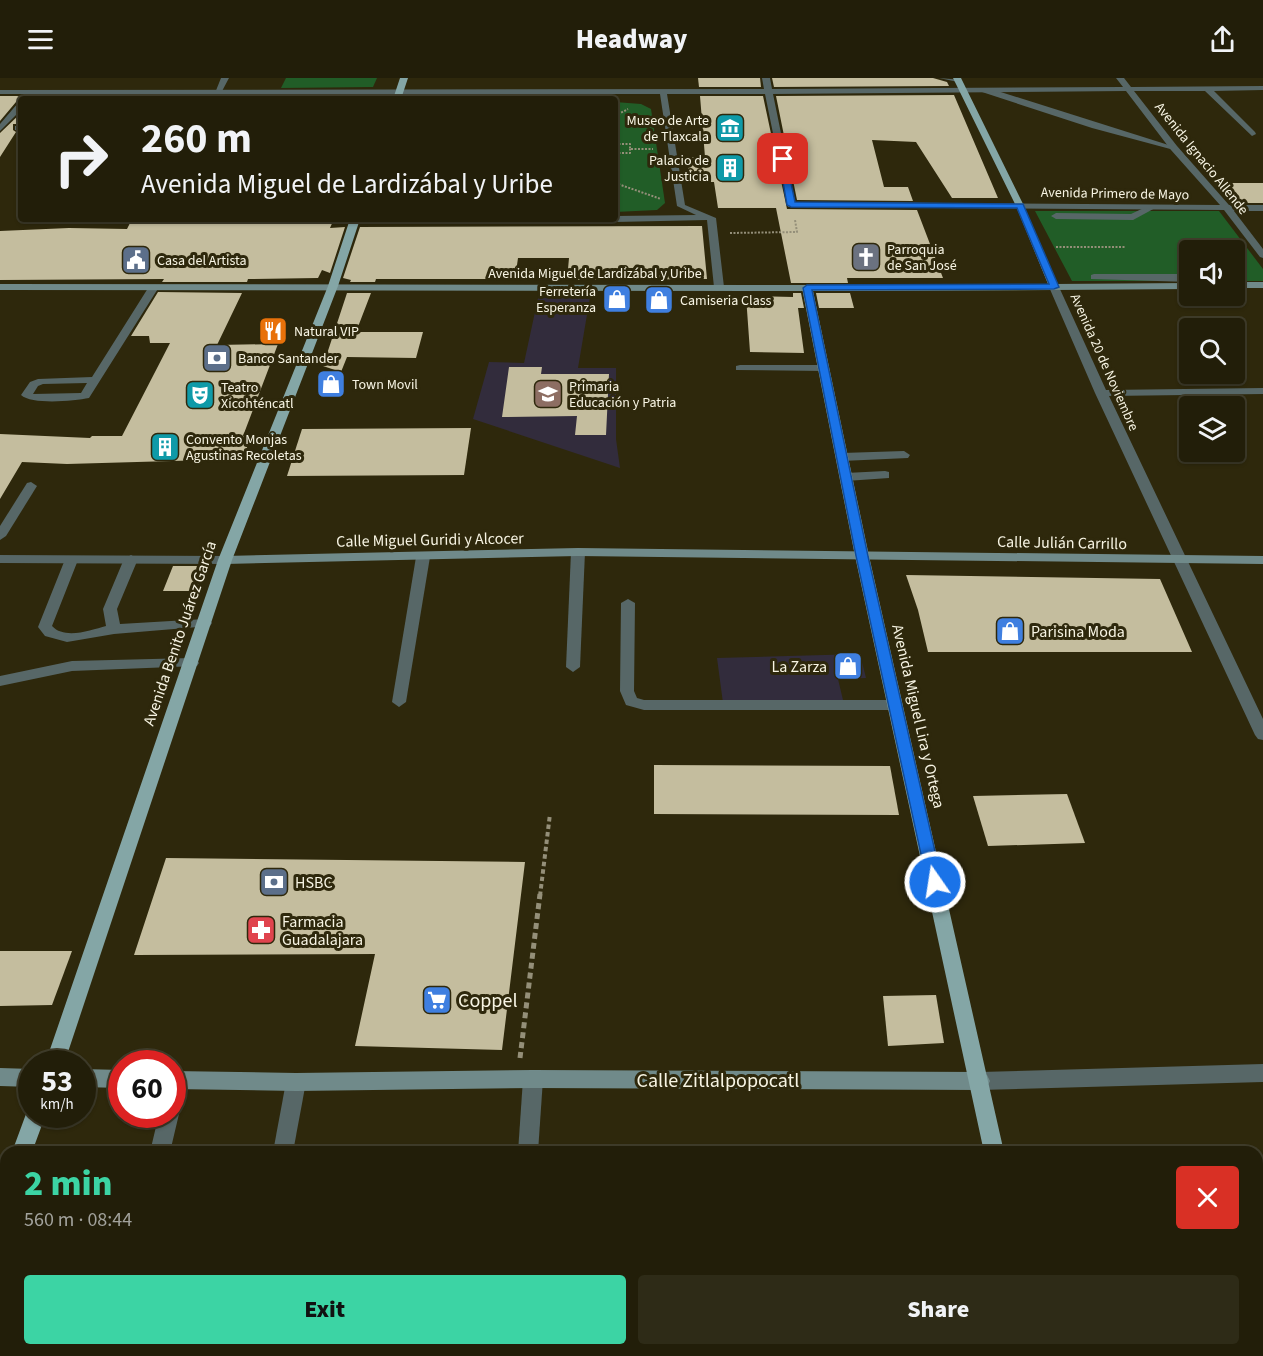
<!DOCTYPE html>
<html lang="en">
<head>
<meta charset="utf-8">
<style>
  :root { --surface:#221e09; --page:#2e2b17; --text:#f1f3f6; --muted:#a2a29c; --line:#3f3c2a; --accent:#3cd4a4 }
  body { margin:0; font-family:"Source Sans 3",sans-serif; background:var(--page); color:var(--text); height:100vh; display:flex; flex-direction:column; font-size:22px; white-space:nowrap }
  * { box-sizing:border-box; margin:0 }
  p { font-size:20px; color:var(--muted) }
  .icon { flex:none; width:33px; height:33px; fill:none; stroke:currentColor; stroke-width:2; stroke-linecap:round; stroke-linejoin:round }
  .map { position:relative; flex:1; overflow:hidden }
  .drawer { position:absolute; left:0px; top:1068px; width:1263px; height:210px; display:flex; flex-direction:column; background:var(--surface); border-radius:18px 18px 0 0; box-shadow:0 2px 4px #0004,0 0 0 2px var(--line) }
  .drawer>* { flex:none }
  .banner { position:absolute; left:18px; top:18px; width:600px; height:126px; border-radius:6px; box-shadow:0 2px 4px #0004,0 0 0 2px var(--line); background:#221e09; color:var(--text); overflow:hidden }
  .controls { position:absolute; left:1179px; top:162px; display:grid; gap:12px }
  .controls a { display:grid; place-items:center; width:66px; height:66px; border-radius:6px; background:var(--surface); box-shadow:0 2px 4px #0004,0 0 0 2px var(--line); font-size:30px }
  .speed { position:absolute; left:18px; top:972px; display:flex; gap:12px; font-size:30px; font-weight:700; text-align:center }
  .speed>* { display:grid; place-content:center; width:78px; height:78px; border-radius:50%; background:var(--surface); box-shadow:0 2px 4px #0004,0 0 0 2px var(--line); line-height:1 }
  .speed small { font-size:15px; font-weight:400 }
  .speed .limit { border:9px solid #d22; background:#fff; color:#111 }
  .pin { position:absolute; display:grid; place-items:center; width:51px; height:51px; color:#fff; margin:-26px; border-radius:12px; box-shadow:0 3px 9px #0006 }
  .me { position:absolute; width:66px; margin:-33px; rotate:347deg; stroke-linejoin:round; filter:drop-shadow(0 0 4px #0008) }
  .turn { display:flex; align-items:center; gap:21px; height:126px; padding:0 24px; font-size:27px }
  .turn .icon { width:78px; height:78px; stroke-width:2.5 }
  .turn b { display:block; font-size:42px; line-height:51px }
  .round { display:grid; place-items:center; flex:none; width:63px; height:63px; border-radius:6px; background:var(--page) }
  .head { display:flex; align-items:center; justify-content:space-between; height:102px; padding:0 24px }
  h1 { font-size:36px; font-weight:800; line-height:45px; color:var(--accent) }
  .cta { display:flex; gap:12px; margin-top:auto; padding:12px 24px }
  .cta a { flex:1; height:69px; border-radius:6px; background:var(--accent); color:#111; font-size:24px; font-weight:800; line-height:69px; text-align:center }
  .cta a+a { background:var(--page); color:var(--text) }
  header { display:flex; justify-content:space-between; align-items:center; height:78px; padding:0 24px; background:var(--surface); font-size:27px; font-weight:800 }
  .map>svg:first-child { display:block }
  .commercial { fill:#322c3c }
  .green { fill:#215d27 }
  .building { fill:#c4bd9e }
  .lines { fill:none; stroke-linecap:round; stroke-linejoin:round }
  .path-far2 { stroke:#948f79; stroke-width:2; stroke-dasharray:2 1.5; stroke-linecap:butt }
  .path-far1 { stroke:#948f79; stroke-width:4; stroke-dasharray:4.5 3; stroke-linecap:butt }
  .path { stroke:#948f79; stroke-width:5; stroke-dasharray:6 4; stroke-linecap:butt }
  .lane { fill:#576767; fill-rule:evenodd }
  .street { fill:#576767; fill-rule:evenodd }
  .secondary { fill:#708a8a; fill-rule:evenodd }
  .primary { fill:#84a6a6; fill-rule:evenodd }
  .route { fill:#1a73e8; stroke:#114b97; stroke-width:1.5 }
  .labels { text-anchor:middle; stroke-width:6; stroke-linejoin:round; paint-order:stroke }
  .far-poi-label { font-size:14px; fill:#f7f4e3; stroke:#2e280c; text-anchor:start }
  .far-street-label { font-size:14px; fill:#f7f4e3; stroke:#2e280c }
  .street-label { font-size:16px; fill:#f7f4e3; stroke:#2e280c }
  .poi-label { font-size:16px; fill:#f7f4e3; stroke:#2e280c; text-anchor:start }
  .near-poi-label { font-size:20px; fill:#f7f4e3; stroke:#2e280c; text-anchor:start }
  .near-street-label { font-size:20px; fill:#f7f4e3; stroke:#2e280c }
</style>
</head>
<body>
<header><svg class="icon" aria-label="menu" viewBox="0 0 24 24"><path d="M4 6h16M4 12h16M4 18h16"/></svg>Headway<svg class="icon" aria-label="share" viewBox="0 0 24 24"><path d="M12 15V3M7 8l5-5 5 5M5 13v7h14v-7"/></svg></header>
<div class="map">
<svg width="1263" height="1278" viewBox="0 0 1263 1278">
  <rect width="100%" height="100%" fill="#2e280c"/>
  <g class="commercial">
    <polygon points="590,219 578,290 616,290 616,361 620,390 473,341 489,284 524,285 538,220"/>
    <polygon points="860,576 866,600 838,601 843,622 723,625 717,580"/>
  </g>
  <g class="green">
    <polygon points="286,0 377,0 373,9 281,10"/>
    <polygon points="615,24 641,26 651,31 665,125 657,132 615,134"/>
    <polygon points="1035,133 1219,133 1263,191 1263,203 1235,203 1234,172 1190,172 1189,203 1072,203"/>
  </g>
  <g class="building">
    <polygon points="698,0 760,0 761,9 699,9"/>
    <polygon points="772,0 933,0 947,4 949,8 774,9"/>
    <polygon points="954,17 998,120 952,120 916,64 872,62 884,109 908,109 913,123 797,122 776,18"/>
    <polygon points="0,18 38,18 37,21 21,21 16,24 0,43"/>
    <polygon points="700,18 763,18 787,131 917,132 943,200 847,200 848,205 791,205 776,130 718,130 714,104 690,104 687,79 705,79"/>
    <polygon points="21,35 21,46 13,46 13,52 16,54 0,79 0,55"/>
    <polygon points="1224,105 1263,105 1263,125 1240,125"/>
    <polygon points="132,141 334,141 330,150 345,149 330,195 322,192 318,200 248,201 247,204 162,204 164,201 0,202 0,153 69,150 127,151"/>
    <polygon points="702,148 707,201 567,202 569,180 518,180 515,201 376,201 375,204 350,204 351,202 343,200 360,149"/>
    <polygon points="158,214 242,215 217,267 278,266 243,358 252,358 242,381 67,386 22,384 0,421 0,356 90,360 92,358 122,358 170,265 150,265 149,258 131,258"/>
    <polygon points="347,215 371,215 356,254 423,254 416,280 347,279 341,294 323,288"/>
    <polygon points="793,215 801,215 804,230 798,230 804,275 750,274 746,218 793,219"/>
    <polygon points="816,215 850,215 854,230 819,230"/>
    <polygon points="509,289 542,289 541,296 609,296 606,357 575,357 577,338 502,339"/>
    <polygon points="471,350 464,397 287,398 302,351"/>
    <polygon points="173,488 207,488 197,513 163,513"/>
    <polygon points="906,497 1160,501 1192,574 928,574 918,532"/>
    <polygon points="654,687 890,688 899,737 654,736"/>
    <polygon points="1067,716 1085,765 988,768 973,718"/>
    <polygon points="166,780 525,784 502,972 355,968 375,876 134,877"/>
    <polygon points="0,873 72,873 52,927 0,928"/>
    <polygon points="936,917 944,965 888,968 883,918"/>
  </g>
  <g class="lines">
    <g class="path-far2">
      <polyline points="615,38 628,31"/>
      <polyline points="615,66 630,66 630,71 653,71"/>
      <polyline points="615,75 630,75 630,71"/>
      <polyline points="615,105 661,121"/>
      <polyline points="730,155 797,154 795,142"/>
      <polyline points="1056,169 1125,169"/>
    </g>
    <polyline class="path-far1" points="540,818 550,736"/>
    <polyline class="path" points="520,980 540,816"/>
    <g class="lane">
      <polygon points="221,0 229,0 221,15 215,15"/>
      <polygon points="939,0 962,2 958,4"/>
      <polygon points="982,10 988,10 1178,70 1174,72 1092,50 982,14"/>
      <rect x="15" y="48" width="6" height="4"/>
      <polygon points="1150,127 1157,129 1133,142 1056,141 1051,138 1056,135 1131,136"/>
      <polygon points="1094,196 1178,196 1190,198 1190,204 1091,201 1091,197"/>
      <path d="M150,207L159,209L89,320C74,323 32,327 21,317L30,304L38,301L92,299ZM87,305L81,315L33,316L38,308L43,306Z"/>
      <polygon points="740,287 824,287 829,290 824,293 736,292 736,288"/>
      <polygon points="904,373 910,377 908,380 842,383 836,379 842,375"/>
      <polygon points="885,393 889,394 889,400 846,403 840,399 846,395"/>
      <polygon points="31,404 37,408 6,458 0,462 0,448 27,405"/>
      <polygon points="578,470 585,474 580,589 573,594 566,589 571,474"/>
      <path d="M131,477L138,481L117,531L120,546L205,541L210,542L212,545L210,548L114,556L67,564L45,558L38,549L66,479H76L78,482L52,548C65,562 91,552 106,548L103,531L124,481Z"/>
      <polygon points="628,521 635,525 634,613 637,620 644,622 895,622 902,627 895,632 644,632 626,627 620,613 621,525"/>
      <polygon points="192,580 197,582 199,585 197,588 72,593 0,608 0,598 72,583"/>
      <polygon points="178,993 185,996 188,1002 182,1023 176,1030 179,1036 170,1074 150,1074 159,1036 172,1036 172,995"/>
      <polygon points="296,995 303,998 306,1004 293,1074 273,1074 286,1004 289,998"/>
    </g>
    <g class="street">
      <path d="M762,0H770L772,11L1123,9L1116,0H1124L1131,9L1263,8V12L1214,13L1255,54L1256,56L1252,58L1205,13H1134L1177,68L1229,127H1263V133H1234L1263,171V180L1260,179L1224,132L788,129L765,16H667L685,127L716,140L724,209L719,212L714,209L707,142L615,144L610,141H615V138L696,137L677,128L660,16H0V12L764,11ZM1126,13L1171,72L1220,127L795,124L773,16Z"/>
      <polygon points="18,25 21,25 21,32 0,53 0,46"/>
      <polygon points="351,141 544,141 539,144 355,145"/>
      <polygon points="1054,206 1059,209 1106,312 1263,310 1263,316 1109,318 1263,641 1263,662 1258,661 1255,657 1095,315 1049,209"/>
      <polygon points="423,475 430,479 406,624 399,629 392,624 416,479"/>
      <polygon points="0,477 225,478 232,482 225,486 0,485"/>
      <polygon points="1263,986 1263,1004 980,1012 973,1009 970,1003 973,997 980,994"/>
      <polygon points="533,992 540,995 543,1001 538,1074 518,1074 523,1001 526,995"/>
      <polygon points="504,1272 526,1272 525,1278 503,1278"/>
    </g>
    <g class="secondary">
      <rect x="1234" y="204" width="29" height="6"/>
      <polygon points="1190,205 1190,211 1054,212 1049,209 1054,206"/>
      <polygon points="0,206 807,207 812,210 807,213 0,212"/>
      <polygon points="578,470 1263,478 1263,486 578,478 225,486 218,482 225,478"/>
      <polygon points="0,990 32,991 32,1009 0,1008"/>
      <polygon points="82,991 122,992 122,1010 82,1009"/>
      <polygon points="533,992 980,994 987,997 990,1003 987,1009 980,1012 533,1010 296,1013 172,1011 172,993 296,995"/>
    </g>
    <g class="primary">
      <polygon points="400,0 408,0 401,21 393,21"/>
      <polygon points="953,0 961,0 1024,128 1059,209 1054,212 813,213 869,478 1004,1074 984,1074 855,478 802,210 807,207 1048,206 1016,128"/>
      <polygon points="350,141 360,141 338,208 232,482 64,986 45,986 218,482 328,208"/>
      <polygon points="32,1029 32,1036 46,1036 32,1074 12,1074 26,1036"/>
      <polygon points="6,1109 6,1144 0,1146 0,1111"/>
      <polygon points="1023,1272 1045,1272 1046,1278 1024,1278"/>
    </g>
  </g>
  <polygon class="route" points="783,79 786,81 795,124 1023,126 1059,209 1054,211 812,212 868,478 942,804 940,808 929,808 927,804 856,478 803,210 807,207 1049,206 1017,130 791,129 787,127 779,81"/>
  <defs>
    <g id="museum-square" transform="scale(1.5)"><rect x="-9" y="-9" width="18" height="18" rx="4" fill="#0f9aa8" stroke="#2e280c"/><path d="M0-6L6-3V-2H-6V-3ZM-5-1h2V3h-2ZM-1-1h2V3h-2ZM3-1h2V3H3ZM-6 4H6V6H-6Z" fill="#fff"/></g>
    <g id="building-square" transform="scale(1.5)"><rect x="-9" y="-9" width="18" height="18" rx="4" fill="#0f9aa8" stroke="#2e280c"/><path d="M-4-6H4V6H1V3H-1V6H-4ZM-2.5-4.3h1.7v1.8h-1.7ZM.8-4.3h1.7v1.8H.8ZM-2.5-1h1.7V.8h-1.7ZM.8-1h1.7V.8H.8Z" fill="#fff"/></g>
    <g id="church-square" transform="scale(1.5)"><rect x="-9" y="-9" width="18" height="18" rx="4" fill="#6b7280" stroke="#2e280c"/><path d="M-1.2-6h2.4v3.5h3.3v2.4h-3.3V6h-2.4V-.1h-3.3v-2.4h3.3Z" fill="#fff"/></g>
    <g id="civic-square" transform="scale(1.5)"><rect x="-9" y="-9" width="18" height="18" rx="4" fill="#5c6f8a" stroke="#2e280c"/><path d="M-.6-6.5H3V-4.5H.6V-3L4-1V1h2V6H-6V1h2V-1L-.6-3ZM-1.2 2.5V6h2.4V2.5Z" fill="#fff"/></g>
    <g id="shop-square" transform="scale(1.5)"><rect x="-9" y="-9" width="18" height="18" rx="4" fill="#3f7fe0" stroke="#2e280c"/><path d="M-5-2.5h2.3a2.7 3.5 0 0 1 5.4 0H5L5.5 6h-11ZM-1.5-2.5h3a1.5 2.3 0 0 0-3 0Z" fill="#fff"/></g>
    <g id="restaurant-square" transform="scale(1.5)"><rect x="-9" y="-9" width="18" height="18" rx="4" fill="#e8710a" stroke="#2e280c"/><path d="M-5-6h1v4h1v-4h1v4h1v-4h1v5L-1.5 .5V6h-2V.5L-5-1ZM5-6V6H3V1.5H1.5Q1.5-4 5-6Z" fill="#fff"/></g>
    <g id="bank-square" transform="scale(1.5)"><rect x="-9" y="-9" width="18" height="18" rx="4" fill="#5c6f8a" stroke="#2e280c"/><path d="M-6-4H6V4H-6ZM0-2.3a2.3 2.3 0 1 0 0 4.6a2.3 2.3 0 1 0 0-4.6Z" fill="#fff"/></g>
    <g id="school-square" transform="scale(1.5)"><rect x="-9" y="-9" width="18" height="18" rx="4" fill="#8d6e63" stroke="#2e280c"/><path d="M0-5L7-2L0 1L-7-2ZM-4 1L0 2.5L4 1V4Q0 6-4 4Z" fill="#fff"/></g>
    <g id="theatre-square" transform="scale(1.5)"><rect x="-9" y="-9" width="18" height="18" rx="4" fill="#0f9aa8" stroke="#2e280c"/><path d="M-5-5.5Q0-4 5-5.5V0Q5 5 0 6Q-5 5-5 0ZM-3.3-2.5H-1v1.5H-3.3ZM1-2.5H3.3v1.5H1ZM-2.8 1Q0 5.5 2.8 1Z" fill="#fff"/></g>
    <g id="pharmacy-square" transform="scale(1.5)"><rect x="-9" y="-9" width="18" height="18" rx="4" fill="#e0444e" stroke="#2e280c"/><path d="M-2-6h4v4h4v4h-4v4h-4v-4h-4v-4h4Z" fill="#fff"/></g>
    <g id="supermarket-square" transform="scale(1.5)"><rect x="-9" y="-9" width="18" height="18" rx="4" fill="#3f7fe0" stroke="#2e280c"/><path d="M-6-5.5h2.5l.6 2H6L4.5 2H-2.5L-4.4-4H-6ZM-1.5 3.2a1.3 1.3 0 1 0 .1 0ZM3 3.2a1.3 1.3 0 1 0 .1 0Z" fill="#fff"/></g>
  </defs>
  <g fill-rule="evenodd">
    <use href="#museum-square" x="730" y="50"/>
    <use href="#building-square" x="730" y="90"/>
    <use href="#church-square" x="866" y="179"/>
    <use href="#civic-square" x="136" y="182"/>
    <use href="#shop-square" x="617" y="221"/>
    <use href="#shop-square" x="659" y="222"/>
    <use href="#restaurant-square" x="273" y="253"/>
    <use href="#bank-square" x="217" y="280"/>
    <use href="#shop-square" x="331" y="306"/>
    <use href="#school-square" x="548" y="316"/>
    <use href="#theatre-square" x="200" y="317"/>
    <use href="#building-square" x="165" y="369"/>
    <use href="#shop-square" x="1010" y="553"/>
    <use href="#shop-square" x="848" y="588"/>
    <use href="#bank-square" x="274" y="804"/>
    <use href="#pharmacy-square" x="261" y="852"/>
    <use href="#supermarket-square" x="437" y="922"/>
  </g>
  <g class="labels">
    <g class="far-poi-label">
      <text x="709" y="47" text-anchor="end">Museo de Arte<tspan x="709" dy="16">de Tlaxcala</tspan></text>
      <text x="709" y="87" text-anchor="end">Palacio de<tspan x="709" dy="16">Justicia</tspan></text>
      <text x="887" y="176">Parroquia<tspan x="887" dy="16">de San José</tspan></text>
      <text x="157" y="187">Casa del Artista</text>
      <text x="596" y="218" text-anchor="end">Ferretería<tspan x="596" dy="16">Esperanza</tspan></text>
      <text x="680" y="227">Camiseria Class</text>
      <text x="294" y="258">Natural VIP</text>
      <text x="238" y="285">Banco Santander</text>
      <text x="352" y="311">Town Movil</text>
      <text x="569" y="313">Primaria<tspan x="569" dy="16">Educación y Patria</tspan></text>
      <text x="221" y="314">Teatro<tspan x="221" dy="16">Xicohténcatl</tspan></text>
      <text x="186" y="366">Convento Monjas<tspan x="186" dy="16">Agustinas Recoletas</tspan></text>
    </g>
    <g class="far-street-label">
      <text transform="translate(1202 80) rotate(51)" y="5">Avenida Ignacio Allende</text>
      <text transform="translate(1115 115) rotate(1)" y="5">Avenida Primero de Mayo</text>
      <text x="595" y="200">Avenida Miguel de Lardizábal y Uribe</text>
      <text transform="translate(1105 284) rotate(66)" y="5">Avenida 20 de Noviembre</text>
    </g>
    <g class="street-label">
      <text transform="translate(430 461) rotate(-1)" y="6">Calle Miguel Guridi y Alcocer</text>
      <text transform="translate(1062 464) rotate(1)" y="6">Calle Julián Carrillo</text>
      <text transform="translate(179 555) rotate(-71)" y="6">Avenida Benito Juárez García</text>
      <text transform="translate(919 638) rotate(77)" y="6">Avenida Miguel Lira y Ortega</text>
    </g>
    <g class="poi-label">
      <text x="1031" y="559">Parisina Moda</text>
      <text x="827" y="594" text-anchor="end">La Zarza</text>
      <text x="295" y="810">HSBC</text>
      <text x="282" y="849">Farmacia<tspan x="282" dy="18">Guadalajara</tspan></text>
    </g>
    <g class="near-poi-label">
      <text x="458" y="929">Coppel</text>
    </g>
    <g class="near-street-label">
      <text x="718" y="1009">Calle Zitlalpopocatl</text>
    </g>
  </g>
</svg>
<div class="controls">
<a><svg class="icon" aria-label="sound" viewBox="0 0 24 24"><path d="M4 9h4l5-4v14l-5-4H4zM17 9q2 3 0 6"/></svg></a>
<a><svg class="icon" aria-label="search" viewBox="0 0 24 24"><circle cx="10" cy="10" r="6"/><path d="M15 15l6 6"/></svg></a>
<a><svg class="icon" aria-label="layers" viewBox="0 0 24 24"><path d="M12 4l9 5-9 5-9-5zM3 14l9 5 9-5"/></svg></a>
</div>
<div class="speed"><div>53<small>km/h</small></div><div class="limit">60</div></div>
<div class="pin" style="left:783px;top:81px;background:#d93025"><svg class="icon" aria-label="arrive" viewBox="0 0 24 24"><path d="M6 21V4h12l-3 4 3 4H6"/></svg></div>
<svg class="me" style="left:935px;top:804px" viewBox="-20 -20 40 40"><circle r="17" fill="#1a73e8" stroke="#fff" stroke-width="3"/><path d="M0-11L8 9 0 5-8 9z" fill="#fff"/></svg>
<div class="banner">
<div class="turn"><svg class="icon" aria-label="right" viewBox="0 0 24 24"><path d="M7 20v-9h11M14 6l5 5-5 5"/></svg><div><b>260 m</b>Avenida Miguel de Lardizábal y Uribe</div></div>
</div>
<section class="drawer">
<div class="head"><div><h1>2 min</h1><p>560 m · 08:44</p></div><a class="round" style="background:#d93025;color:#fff"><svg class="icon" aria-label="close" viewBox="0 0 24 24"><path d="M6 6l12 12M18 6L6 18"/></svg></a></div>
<div class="cta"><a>Exit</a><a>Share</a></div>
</section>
</div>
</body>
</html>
